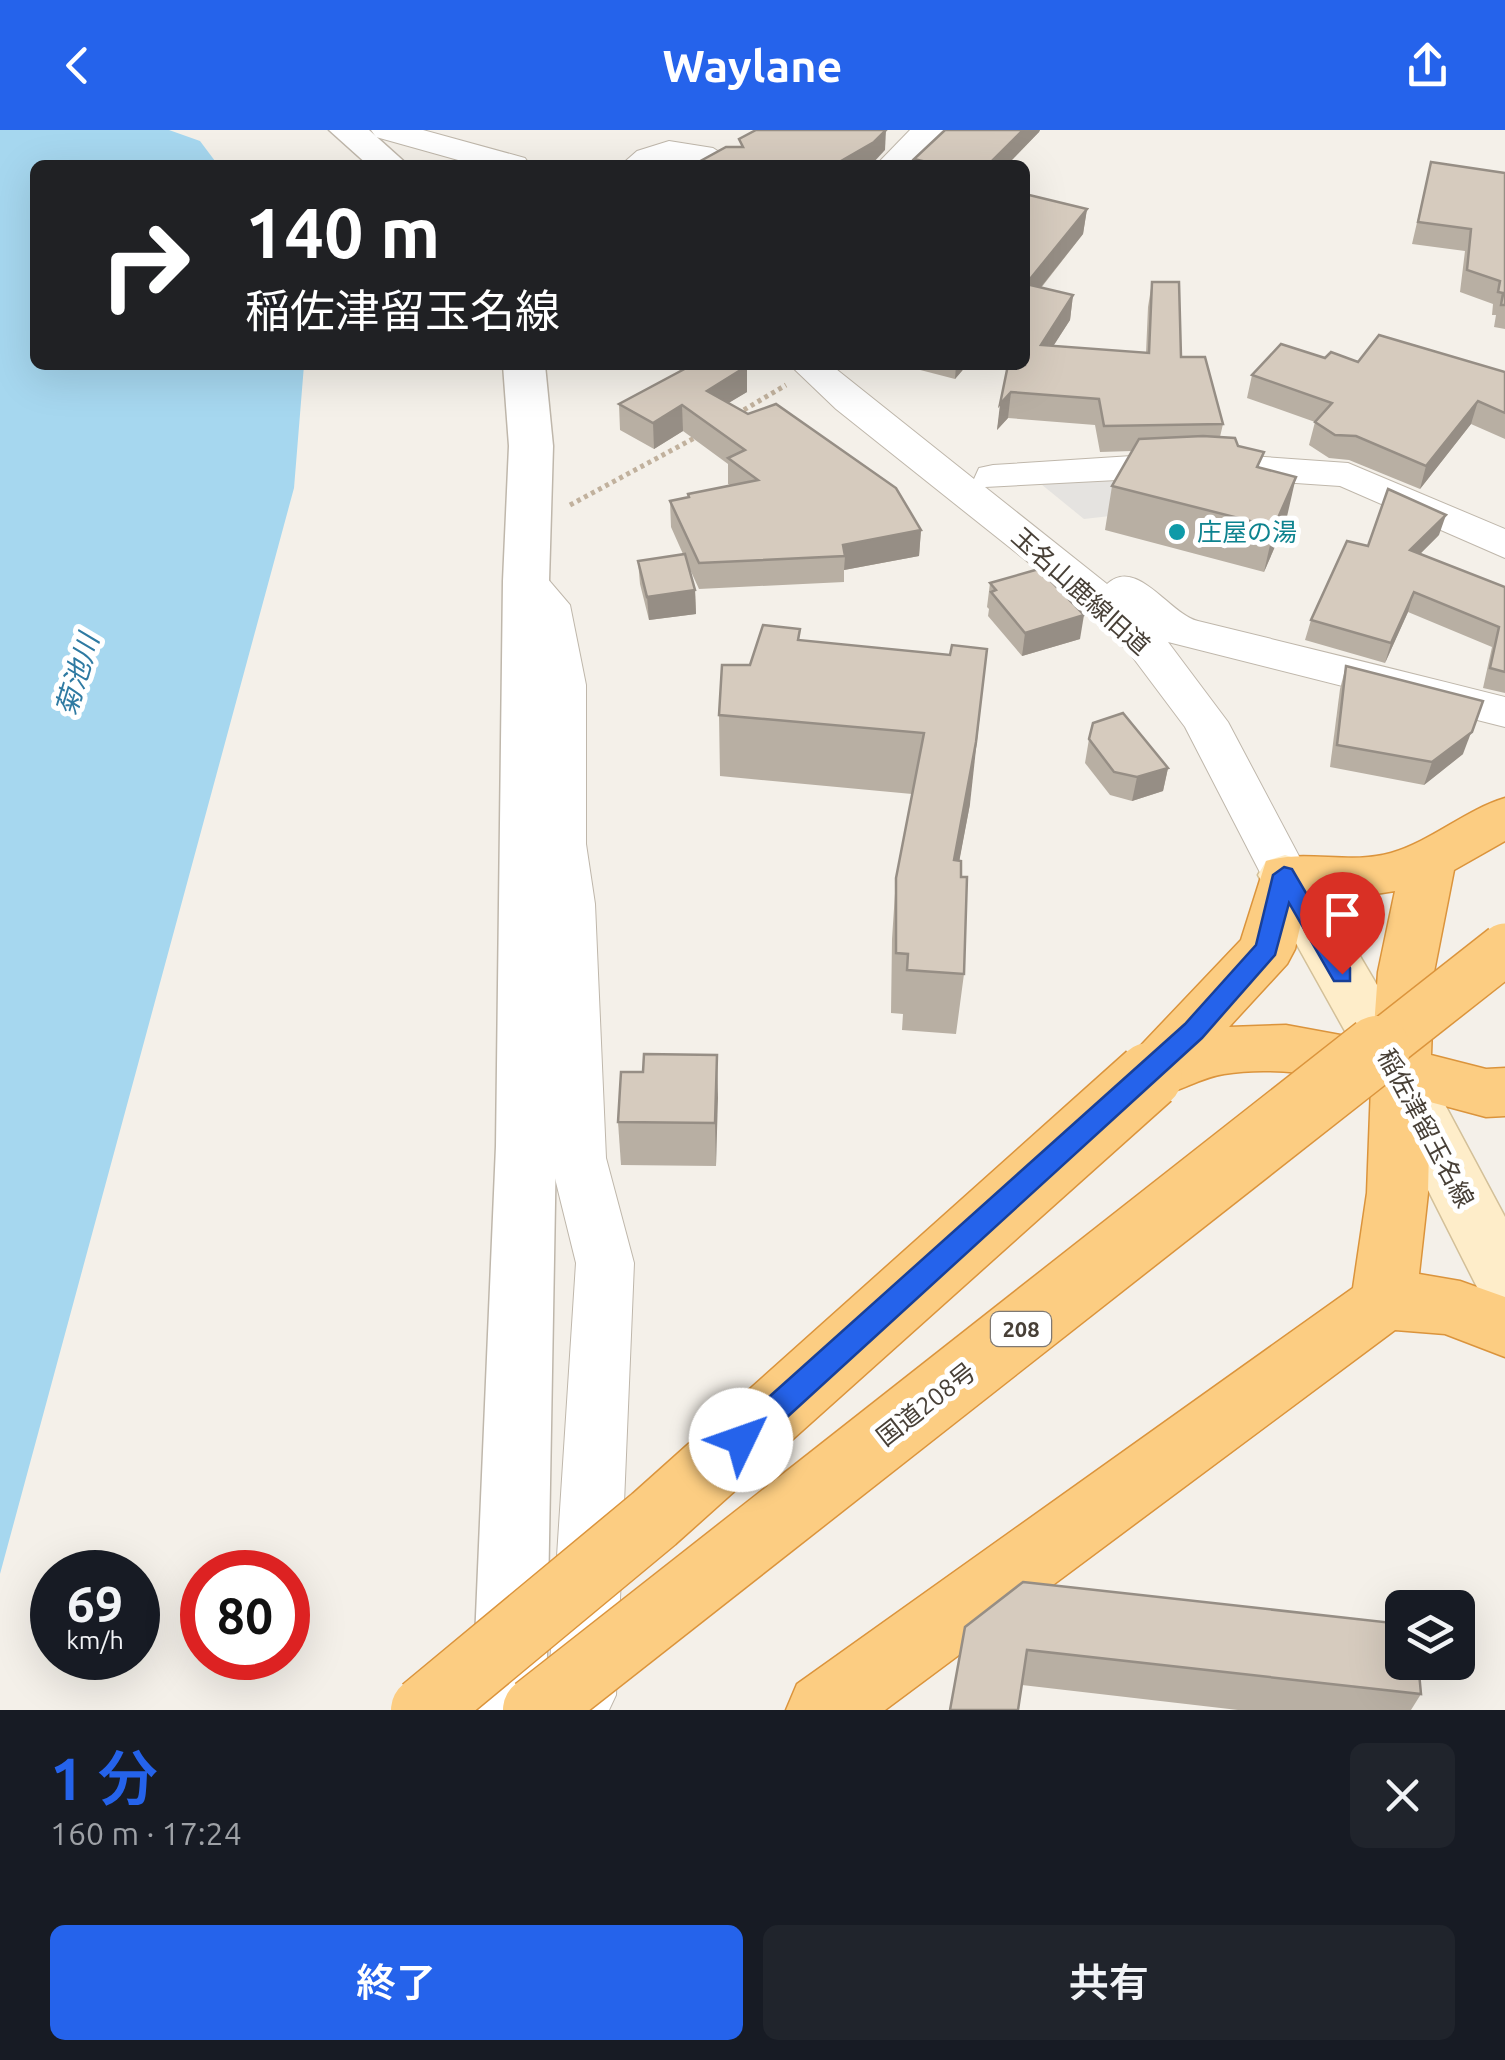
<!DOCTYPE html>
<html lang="ja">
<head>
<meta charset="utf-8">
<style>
  :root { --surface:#171b24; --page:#20242c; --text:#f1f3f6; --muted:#9ea1a6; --accent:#2563eb }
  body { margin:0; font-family:Ubuntu,"Noto Sans JP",sans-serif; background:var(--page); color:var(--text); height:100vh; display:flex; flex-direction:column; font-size:38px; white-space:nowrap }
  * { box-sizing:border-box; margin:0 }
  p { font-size:32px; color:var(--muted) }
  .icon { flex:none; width:55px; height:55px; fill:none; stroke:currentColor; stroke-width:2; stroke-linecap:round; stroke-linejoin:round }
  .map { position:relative; height:1580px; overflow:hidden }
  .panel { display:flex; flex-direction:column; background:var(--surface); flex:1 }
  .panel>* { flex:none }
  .guide { position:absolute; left:30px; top:30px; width:1000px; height:210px; border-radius:15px; box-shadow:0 10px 40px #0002; background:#202124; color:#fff; overflow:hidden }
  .controls { position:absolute; left:1385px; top:1460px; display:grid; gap:20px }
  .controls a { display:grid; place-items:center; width:90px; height:90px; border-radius:15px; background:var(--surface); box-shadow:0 10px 40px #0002; font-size:50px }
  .speed { position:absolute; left:30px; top:1420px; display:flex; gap:20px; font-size:50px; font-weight:700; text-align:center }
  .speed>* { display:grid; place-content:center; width:130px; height:130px; border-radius:50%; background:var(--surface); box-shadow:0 10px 40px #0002; line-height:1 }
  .speed small { font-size:25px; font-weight:400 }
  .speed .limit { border:15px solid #d22; background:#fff; color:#111 }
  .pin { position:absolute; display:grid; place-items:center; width:85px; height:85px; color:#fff; margin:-102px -42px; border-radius:50% 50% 50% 0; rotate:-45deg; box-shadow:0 0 10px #0007 }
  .pin .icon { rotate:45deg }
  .me { position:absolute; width:110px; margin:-55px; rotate:48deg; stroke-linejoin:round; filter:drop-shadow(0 0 8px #0008) }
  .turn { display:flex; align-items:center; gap:35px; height:210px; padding:0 50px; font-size:45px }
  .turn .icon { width:130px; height:130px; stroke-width:2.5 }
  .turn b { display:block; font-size:70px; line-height:85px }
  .round { display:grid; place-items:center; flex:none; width:105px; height:105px; border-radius:15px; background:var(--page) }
  .headline { display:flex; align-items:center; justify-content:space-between; height:170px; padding:0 50px }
  h1 { font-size:60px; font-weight:600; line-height:75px; color:var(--accent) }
  .button { display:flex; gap:20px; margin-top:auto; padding:20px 50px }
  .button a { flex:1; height:115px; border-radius:15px; background:var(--accent); color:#fff; font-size:40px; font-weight:600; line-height:115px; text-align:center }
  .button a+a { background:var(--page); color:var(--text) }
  header { display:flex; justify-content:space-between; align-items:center; height:130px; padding:0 50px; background:var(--accent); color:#fff; font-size:45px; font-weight:600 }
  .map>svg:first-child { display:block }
  .parking { fill:#e5e3e0 }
  .water { fill:#a6d7ef }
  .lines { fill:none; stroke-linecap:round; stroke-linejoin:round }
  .minor-casing { stroke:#bfb7ab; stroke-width:2 }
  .tertiary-casing { stroke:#bfb7ab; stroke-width:3 }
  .secondary-casing { stroke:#d3c099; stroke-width:3 }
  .trunk-casing { stroke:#db943c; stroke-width:3 }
  .path { stroke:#c1b19d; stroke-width:5; stroke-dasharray:4 4; stroke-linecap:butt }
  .minor { fill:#fff; fill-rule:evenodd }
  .tertiary { fill:#fff; fill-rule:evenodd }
  .secondary { fill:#feedc9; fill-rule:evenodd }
  .trunk { fill:#fccd82; fill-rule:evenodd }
  .trunk-bridge-far1-casing { stroke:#db943c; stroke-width:54; stroke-linecap:butt }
  .trunk-bridge-casing { stroke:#db943c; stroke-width:69; stroke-linecap:butt }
  .trunk-bridge-far1 { stroke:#fccd82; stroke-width:51 }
  .trunk-bridge { stroke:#fccd82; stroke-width:66 }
  .wall { fill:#b8afa3 }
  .shaded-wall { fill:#968e85 }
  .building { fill:#d6cbbe; stroke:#968e85; stroke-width:2.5 }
  .route { fill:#2563eb; stroke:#184099; stroke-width:2.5 }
  .culture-dot { fill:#0f9aa8; stroke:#fff; stroke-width:4 }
  .labels { text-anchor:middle; stroke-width:10; stroke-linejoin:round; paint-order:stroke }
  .shield { fill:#fff; stroke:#7f7973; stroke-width:2.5 }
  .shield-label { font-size:22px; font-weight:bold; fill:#484037 }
  .culture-label { font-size:25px; fill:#0d838f; stroke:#fff; text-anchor:start }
  .street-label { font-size:25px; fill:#484037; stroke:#fff }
  .water-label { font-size:28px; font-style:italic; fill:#2e7aa2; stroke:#fff }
</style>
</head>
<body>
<header><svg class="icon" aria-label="back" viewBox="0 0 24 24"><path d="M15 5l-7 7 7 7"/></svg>Waylane<svg class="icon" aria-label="share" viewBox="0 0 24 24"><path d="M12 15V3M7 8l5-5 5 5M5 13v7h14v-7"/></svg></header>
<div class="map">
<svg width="1505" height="1580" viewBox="0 0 1505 1580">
  <rect width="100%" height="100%" fill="#f4f0e9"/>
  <polygon class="parking" points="1218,343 1241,371 1084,389 1041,354"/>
  <polygon class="water" points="0,0 169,0 200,11 218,35 35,35 35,235 304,235 294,358 0,1444"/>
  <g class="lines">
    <g class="minor-casing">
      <g id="minor">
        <polygon points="371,0 423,0 525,28 530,35 476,35 376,7"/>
        <polygon points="910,0 945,0 912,35 876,35"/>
        <polygon points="669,11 713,18 740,35 680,31 621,35 637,21"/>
        <path d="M790,235H831L974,349L979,338L993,335L1194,322L1348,333L1505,399V428L1340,356L1194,346L985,357L1107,454C1137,426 1169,484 1198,491C1300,516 1403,541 1505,567V597L1168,512L1228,592L1309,745L1302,758L1285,763L1268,758L1185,597L1128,521L1048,448L836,279Z"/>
        <polygon points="526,437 541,441 570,475 586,555 586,714 595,774 606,1028 634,1133 616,1565 609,1580 555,1580 548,1565 576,1133 550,1028 545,774 538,714 542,555 528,478 505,450 511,441"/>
      </g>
    </g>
    <g class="tertiary-casing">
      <g id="tertiary">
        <polygon points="329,0 369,0 408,35 368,35"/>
        <polygon points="503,235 545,235 553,316 549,451 556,1016 546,1580 472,1580 496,1016 503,451 509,316"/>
      </g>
    </g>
    <g class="secondary-casing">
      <polygon id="secondary" points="1285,725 1304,731 1420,928 1505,1087 1505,1175 1482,1167 1375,955 1258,745 1266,731"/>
    </g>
    <g class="trunk-casing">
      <path id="trunk" d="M1505,668V711L1454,740L1434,842L1431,925L1486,939L1505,938V986L1486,987L1430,972L1428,1063L1419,1144L1460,1151L1505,1167V1227L1445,1204L1395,1200L885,1580H786L797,1554L1353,1158L1367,1063L1371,956C1323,945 1273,936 1224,944C1188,950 1166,975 1128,963L1120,946L1128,929L1241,810L1266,731C1306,719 1350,735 1391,723C1432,711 1465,680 1505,668ZM1395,761L1378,842L1373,911L1286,895L1229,897L1287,834L1295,819L1307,767L1350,768Z"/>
    </g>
    <g class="path">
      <polyline points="737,284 786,255"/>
      <polyline points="570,375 700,305"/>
    </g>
    <use href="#minor" class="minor"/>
    <use href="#tertiary" class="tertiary"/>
    <use href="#secondary" class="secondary"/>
    <use href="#trunk" class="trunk"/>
    <g class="trunk-bridge-far1-casing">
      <polyline id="trunk-bridge-far1" points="1374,922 1505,819"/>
    </g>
    <g class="trunk-bridge-casing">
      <g id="trunk-bridge">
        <polyline points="424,1580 654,1389 1149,946"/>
        <polyline points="536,1580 1377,919"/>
      </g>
    </g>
    <use href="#trunk-bridge-far1" class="trunk-bridge-far1"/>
    <use href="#trunk-bridge" class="trunk-bridge"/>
  </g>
  <g class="wall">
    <polygon points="945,0 1040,0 1039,2 1007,35 914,35 914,29"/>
    <polygon points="1431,32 1505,43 1505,199 1494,197 1496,185 1492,185 1493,174 1460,162 1465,121 1412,114"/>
    <polygon points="1025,64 1087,79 1083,104 1041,158 1073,165 1070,190 1053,216 1146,223 1148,177 1152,152 1181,227 1223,294 1220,307 1238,316 1261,338 1286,391 1264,442 1105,400 1112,356 1132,321 1100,322 1095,295 1008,288 997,300 1008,235 1025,235"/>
    <polygon points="1325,228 1505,242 1505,309 1471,294 1420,359 1349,330 1329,328 1309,315 1315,292 1247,268 1252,245"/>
    <polygon points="901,235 967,235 955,249"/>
    <polygon points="747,240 747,262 728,273 921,400 919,426 844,440 844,452 699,459 688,435 695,460 696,484 649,490 640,454 638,431 683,424 671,397 670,371 688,368 688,364 730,355 728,354 728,334 683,301 654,319 620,300 619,274"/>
    <polygon points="1439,405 1420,424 1505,457 1505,563 1483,558 1492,517 1408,482 1385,533 1305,510 1311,490"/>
    <polygon points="990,453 1080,509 1022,526 988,486 989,479 987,477"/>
    <polygon points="800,511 950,525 970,674 959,731 964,844 956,904 902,900 903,884 891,883 892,809 896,748 912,664 720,646 719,585 750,535"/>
    <polygon points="1346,536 1463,624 1424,655 1330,637 1340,559"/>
    <polygon points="1089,609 1168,638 1163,661 1132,671 1110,665 1085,633"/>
    <polygon points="717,925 716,1036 621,1035 618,992 643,942"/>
    <polygon points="965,1497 1421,1564 1411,1580 1238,1580 1022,1555"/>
  </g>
  <g class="shaded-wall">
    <polygon points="886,0 885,20 873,33 869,35 834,35"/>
    <polygon points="1023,0 1040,0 1039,2 1007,35 988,35"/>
    <polygon points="1087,79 1083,104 1025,177 1026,154"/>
    <polygon points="1073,165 1070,190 1038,240 1041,215"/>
    <polygon points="736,235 760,235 747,240 747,262 707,286 707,261"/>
    <polygon points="956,235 967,235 955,249"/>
    <polygon points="1011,262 1008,288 997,300 1000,274"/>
    <polygon points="1478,271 1471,294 1420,359 1426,336"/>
    <polygon points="682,275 683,301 654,319 653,293"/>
    <polygon points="1296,347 1286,391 1264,442 1274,397"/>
    <polygon points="1446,385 1439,405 1404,440 1410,420"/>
    <polygon points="921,400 919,426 844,440 845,426 843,415"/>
    <polygon points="695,460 696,484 649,490 647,467"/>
    <polygon points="1414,462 1408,482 1385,533 1391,513"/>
    <polygon points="1084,485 1080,509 1022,526 1025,503"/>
    <polygon points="987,519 970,674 948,791 954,730"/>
    <polygon points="1483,571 1463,624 1424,655 1432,632"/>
    <polygon points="1168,638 1163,661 1132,671 1137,647"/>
    <polygon points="717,925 718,968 716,1036 715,993"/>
  </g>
  <g class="building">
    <polygon points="756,0 886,0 874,12 834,35 695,34 726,17 743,17 739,9"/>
    <polygon points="945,0 1023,0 988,35 939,35 914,29"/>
    <polygon points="1431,32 1505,43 1505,175 1501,175 1503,163 1498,162 1500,151 1467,140 1471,99 1418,92"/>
    <polygon points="1025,64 1087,79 1026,154 1073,165 1041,215 1149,223 1152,152 1179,152 1181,227 1205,227 1223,294 1104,296 1099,269 1011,262 1000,274 1008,235 1025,235"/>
    <polygon points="1379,205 1505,242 1505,283 1478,271 1426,336 1356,306 1335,305 1315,292 1332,273 1252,245 1281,214 1325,228 1331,222 1358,232"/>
    <polygon points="692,235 746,235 747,236 707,261 748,284 776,274 896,358 921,400 843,415 845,426 699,433 670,371 689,367 688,364 758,350 728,328 745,320 682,275 653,293 619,274"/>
    <polygon points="1203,306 1235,308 1238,316 1264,322 1257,337 1296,347 1274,397 1112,356 1139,309"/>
    <polygon points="1388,359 1446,385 1410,420 1505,457 1505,542 1490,538 1499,497 1414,462 1391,513 1311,490 1347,411 1368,416"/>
    <polygon points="685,424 695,460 647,467 638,431"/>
    <polygon points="1039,439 1084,485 1025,503 991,462 996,460 990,453"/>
    <polygon points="763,495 800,499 798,510 950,525 952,515 987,519 976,612 954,730 961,731 961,747 967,747 964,844 907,840 908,824 896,823 896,748 924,603 719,585 722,535 750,535"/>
    <polygon points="1346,536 1483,571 1472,602 1432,632 1337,615"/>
    <polygon points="1123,583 1168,638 1137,647 1114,642 1089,609 1093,593"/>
    <polygon points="644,924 717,925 715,993 618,992 621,942 643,942"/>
    <polygon points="1023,1452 1402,1494 1402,1532 1418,1532 1421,1564 1027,1520 1018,1580 950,1580 965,1497"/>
  </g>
  <polygon class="route" points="1284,737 1292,739 1350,838 1350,851 1334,851 1289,773 1275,825 1202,908 751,1320 741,1323 731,1320 727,1310 731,1301 1185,894 1256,815 1273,745"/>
  <circle class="culture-dot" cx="1177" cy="402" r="10"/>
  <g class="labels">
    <rect class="shield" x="991" y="1182" width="60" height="34" rx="8"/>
    <g class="shield-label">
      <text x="1021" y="1207">208</text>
    </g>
    <g class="culture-label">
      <text x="1197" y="411">庄屋の湯</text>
    </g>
    <g class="street-label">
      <text transform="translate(1081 461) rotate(42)" y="9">玉名山鹿線旧道</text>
      <text transform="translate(1426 998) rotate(62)" y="9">稲佐津留玉名線</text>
      <text transform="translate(926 1274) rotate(-38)" y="9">国道208号</text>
    </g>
    <g class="water-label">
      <text transform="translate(77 545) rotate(-73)" y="10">菊池川</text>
    </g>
  </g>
</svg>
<div class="controls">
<a><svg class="icon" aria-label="layers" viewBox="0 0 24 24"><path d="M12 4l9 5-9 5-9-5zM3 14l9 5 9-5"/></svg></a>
</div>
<div class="speed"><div>69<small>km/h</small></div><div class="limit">80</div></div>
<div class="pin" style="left:1342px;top:844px;background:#d93025"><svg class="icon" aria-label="arrive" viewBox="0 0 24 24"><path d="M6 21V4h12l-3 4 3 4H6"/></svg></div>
<svg class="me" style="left:741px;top:1310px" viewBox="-20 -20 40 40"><circle r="19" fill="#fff"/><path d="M0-13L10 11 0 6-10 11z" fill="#2563eb"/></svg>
<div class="guide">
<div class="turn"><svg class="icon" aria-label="right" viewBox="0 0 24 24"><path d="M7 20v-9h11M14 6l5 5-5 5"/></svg><div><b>140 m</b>稲佐津留玉名線</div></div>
</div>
</div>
<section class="panel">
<div class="headline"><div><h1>1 分</h1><p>160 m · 17:24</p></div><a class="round"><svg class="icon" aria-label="close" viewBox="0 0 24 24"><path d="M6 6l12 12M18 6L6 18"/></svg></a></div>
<div class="button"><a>終了</a><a>共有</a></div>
</section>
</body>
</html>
